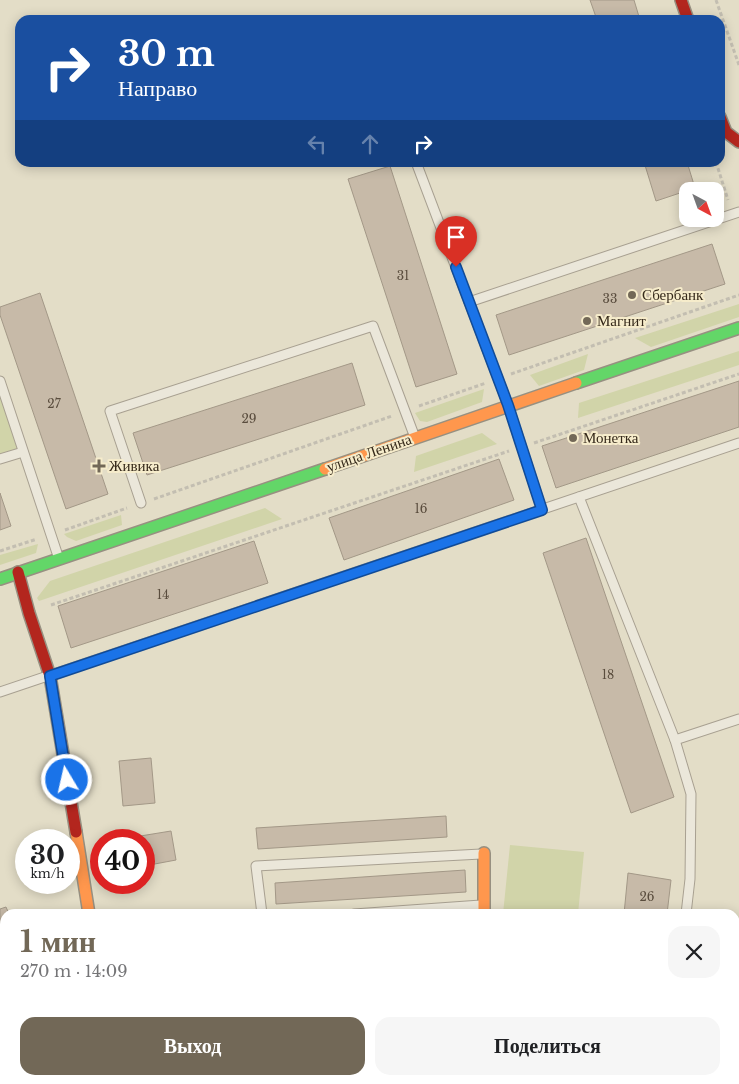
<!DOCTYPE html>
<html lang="ru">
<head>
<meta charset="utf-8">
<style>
  :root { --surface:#fff; --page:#f6f6f6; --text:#202124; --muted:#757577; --accent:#726857 }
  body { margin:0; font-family:"Libre Baskerville",serif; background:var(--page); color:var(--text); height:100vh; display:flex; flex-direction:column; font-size:19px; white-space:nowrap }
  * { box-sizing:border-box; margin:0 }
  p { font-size:16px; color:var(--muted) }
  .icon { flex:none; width:28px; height:28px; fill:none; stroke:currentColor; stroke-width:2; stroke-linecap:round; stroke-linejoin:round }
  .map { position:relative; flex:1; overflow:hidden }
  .details { position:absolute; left:0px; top:909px; width:740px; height:176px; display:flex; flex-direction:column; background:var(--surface); border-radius:15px 15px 0 0; box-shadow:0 2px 12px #0003 }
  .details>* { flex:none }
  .guide { position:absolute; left:15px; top:15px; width:710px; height:152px; border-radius:15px; box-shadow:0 2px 12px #0003; background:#1a4fa0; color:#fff; overflow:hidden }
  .needle { width:32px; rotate:139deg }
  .fabs { position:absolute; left:679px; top:182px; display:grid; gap:10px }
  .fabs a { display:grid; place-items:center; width:45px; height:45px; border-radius:10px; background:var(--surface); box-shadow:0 2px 12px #0003; font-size:25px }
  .speed { position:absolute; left:15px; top:829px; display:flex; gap:10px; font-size:25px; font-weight:700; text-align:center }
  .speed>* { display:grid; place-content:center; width:65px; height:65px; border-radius:50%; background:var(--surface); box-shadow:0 2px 12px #0003; line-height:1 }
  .speed small { font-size:12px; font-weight:400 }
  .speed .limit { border:8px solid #d22; background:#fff; color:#111 }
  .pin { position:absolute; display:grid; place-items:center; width:42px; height:42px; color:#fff; margin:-51px -21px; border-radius:50% 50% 50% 0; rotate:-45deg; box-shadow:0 0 5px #0007 }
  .pin .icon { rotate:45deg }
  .me { position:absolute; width:55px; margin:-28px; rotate:351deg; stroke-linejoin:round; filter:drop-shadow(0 0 4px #0008) }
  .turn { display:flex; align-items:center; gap:18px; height:105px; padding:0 20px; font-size:22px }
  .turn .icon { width:65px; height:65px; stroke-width:2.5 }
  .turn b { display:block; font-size:35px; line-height:42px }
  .lanes { display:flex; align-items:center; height:48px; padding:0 20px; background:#0003; justify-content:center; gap:25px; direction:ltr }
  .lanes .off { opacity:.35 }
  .round { display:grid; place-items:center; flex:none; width:52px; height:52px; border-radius:15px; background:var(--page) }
  .summary { display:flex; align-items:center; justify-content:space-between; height:85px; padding:0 20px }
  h1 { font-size:30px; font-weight:800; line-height:38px; color:var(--accent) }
  .primary-button { display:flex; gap:10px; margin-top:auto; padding:10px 20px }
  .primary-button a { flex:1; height:58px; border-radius:15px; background:var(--accent); color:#fff; font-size:20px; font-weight:800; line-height:58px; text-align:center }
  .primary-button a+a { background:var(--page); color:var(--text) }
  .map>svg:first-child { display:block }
  .green { fill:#d1d4a9 }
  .building { fill:#c7baa8; stroke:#a39887 }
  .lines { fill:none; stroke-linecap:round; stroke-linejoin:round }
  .lane-casing { stroke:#a8a091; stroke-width:11 }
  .street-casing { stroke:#a8a091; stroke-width:21 }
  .fast-casing { stroke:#979081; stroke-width:14 }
  .slow-casing { stroke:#979081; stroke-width:14 }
  .jam-casing { stroke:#979081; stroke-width:14 }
  .path { stroke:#c3beb1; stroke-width:3; stroke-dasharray:4 2.5; stroke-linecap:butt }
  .lane { stroke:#ebe7da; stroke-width:9 }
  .street { stroke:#ebe7da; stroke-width:19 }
  .fast { stroke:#63d668; stroke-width:11 }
  .slow { stroke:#ff974d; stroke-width:11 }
  .jam { stroke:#b3261e; stroke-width:11 }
  .route-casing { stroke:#114b97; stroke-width:12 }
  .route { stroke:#1a73e8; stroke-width:9 }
  .poi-dot { fill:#726857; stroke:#f6eccb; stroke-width:2 }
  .labels { text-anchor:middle; stroke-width:4; stroke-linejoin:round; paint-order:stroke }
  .number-label { font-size:12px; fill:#5a4d3e }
  .poi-label { font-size:15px; fill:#35291a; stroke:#f6eccb; text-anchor:start }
  .street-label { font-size:15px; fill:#35291a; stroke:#f6eccb }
</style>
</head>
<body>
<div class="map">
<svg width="739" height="1084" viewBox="0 0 739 1084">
  <rect width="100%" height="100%" fill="#e3ddc7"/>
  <g class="green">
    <polygon points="739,304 739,317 651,347 635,338"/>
    <polygon points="739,351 739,365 578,418 579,403"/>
    <polygon points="588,354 584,370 539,386 530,375"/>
    <polygon points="0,381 23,452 0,459"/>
    <polygon points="484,389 482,402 427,422 420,421 415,413"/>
    <polygon points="482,433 497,444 414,472 416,456"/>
    <polygon points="265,508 282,519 39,601 37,598 50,581"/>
    <polygon points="121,515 122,525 76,541 67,537 64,534"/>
    <polygon points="38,544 36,553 0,565 0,555"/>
    <polygon points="510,845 584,852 578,914 503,914"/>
  </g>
  <g class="building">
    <polygon points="590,0 634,0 640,20 597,20"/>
    <polygon points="644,162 687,162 695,188 656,201"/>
    <polygon points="390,166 457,374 416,387 348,179"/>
    <polygon points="712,244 725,284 509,355 496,315"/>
    <polygon points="40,293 108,494 66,509 0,315 0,307"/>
    <polygon points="352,363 365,405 147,475 133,433"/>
    <polygon points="739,381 739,427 556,488 542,446"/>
    <polygon points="499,459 514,500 344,560 329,518"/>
    <polygon points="0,493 11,526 0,530"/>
    <polygon points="586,538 674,797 631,813 543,553"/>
    <polygon points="254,541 268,583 71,648 58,606"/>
    <polygon points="151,758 155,803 123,806 119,761"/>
    <polygon points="446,816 447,837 258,849 256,828"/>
    <polygon points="171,831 176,860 144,866 144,840 129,840 128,838"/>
    <polygon points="465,870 466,892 276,904 275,883"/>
    <polygon points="628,873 671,880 667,914 624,914"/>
    <polygon points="6,907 9,914 5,914 5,959 0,960 0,909"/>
    <polygon points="739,1021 739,1065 737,1065 735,1059 735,1022"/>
    <polygon points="5,1057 5,1080 49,1080 51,1084 0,1084 0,1059"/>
    <polygon points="402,1080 464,1080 464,1084 341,1084"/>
    <polygon points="608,1080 650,1080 649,1084 608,1084"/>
  </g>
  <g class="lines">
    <g class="lane-casing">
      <g id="lane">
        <polyline points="416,162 508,405 542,510"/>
        <polyline points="469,302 739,212"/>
        <polyline points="0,381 58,556"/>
        <polyline points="0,459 23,452"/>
        <polyline points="579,497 675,740 739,719"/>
        <polyline points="141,503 110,411 373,326 414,435"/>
        <polyline points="0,692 739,443"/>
        <polyline points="675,740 691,794 690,879 686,914"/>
        <polyline points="262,914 256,866 481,854"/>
        <polyline points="354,914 481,905"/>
        <polyline points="269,1080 269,1084"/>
        <polyline points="667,1084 668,1080"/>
      </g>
    </g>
    <g class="street-casing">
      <g id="street">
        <polyline points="112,1080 112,1084"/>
        <polyline points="483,1084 483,1080"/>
      </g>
    </g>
    <g class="fast-casing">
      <g id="fast">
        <polyline points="576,383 739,328"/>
        <polyline points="0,579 325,469"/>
      </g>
    </g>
    <g class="slow-casing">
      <g id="slow">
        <polyline points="325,469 576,383"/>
        <polyline points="76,832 89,914"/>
        <polyline points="484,853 484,914"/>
      </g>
    </g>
    <g class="jam-casing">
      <g id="jam">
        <polyline points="681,0 688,20"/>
        <polyline points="720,117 726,132 739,142"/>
        <polyline points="18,572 29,613 50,676 76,832"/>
      </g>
    </g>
    <g class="path">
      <polyline points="716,0 739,65"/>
      <polyline points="716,162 728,200"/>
      <polyline points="511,374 739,295"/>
      <polyline points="419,406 486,383"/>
      <polyline points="534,443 739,374"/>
      <polyline points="154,499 392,416"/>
      <polyline points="65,530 127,508"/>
      <polyline points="0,551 37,539"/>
      <polyline points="51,605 509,451"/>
    </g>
    <use href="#lane" class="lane"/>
    <use href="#street" class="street"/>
    <use href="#fast" class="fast"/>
    <use href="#slow" class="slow"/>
    <use href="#jam" class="jam"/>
  </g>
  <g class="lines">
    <g class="route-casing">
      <polyline id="route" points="67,780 50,676 542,510 508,405 456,267"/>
    </g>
    <use href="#route" class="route"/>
  </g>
  <g class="poi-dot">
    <circle cx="632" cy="295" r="5"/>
    <circle cx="587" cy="321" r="5"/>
    <circle cx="573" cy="438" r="5"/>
    <path d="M96.5 458.5h5v5h5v5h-5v5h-5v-5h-5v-5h5z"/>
  </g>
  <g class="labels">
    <g class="number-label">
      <text x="403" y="280">31</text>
      <text x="610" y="303">33</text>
      <text x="54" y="408">27</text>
      <text x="249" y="423">29</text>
      <text x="421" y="513">16</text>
      <text x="163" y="599">14</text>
      <text x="608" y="679">18</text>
      <text x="647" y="901">26</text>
    </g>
    <g class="poi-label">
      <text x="642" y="300">Сбербанк</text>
      <text x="597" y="326">Магнит</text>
      <text x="583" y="443">Монетка</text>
      <text x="109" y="471">Живика</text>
    </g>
    <g class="street-label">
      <text transform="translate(369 453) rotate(-19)" y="5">улица Ленина</text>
    </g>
  </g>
</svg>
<div class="fabs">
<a><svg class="needle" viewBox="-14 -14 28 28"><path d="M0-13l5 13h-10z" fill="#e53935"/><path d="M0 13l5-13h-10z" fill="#757577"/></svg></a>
</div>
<div class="speed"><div>30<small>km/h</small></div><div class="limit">40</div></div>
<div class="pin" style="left:456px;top:267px;background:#d93025"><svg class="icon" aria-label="arrive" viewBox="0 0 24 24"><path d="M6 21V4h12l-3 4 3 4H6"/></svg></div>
<svg class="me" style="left:67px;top:780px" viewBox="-20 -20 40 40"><circle r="17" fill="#1a73e8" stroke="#fff" stroke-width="3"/><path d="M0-11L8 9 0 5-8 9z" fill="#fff"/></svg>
<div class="guide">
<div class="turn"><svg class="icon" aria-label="right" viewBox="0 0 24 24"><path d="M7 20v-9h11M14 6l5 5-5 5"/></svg><div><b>30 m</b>Направо</div></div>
<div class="lanes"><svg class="icon off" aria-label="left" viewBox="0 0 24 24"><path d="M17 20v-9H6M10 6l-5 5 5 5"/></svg><svg class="icon off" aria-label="ahead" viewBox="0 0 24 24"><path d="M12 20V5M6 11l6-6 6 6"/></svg><svg class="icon" aria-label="right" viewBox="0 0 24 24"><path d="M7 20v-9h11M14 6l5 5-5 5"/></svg></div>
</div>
<section class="details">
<div class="summary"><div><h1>1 мин</h1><p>270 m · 14:09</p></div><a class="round"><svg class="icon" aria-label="close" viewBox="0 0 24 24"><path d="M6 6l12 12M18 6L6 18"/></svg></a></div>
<div class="primary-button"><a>Выход</a><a>Поделиться</a></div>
</section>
</div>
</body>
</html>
